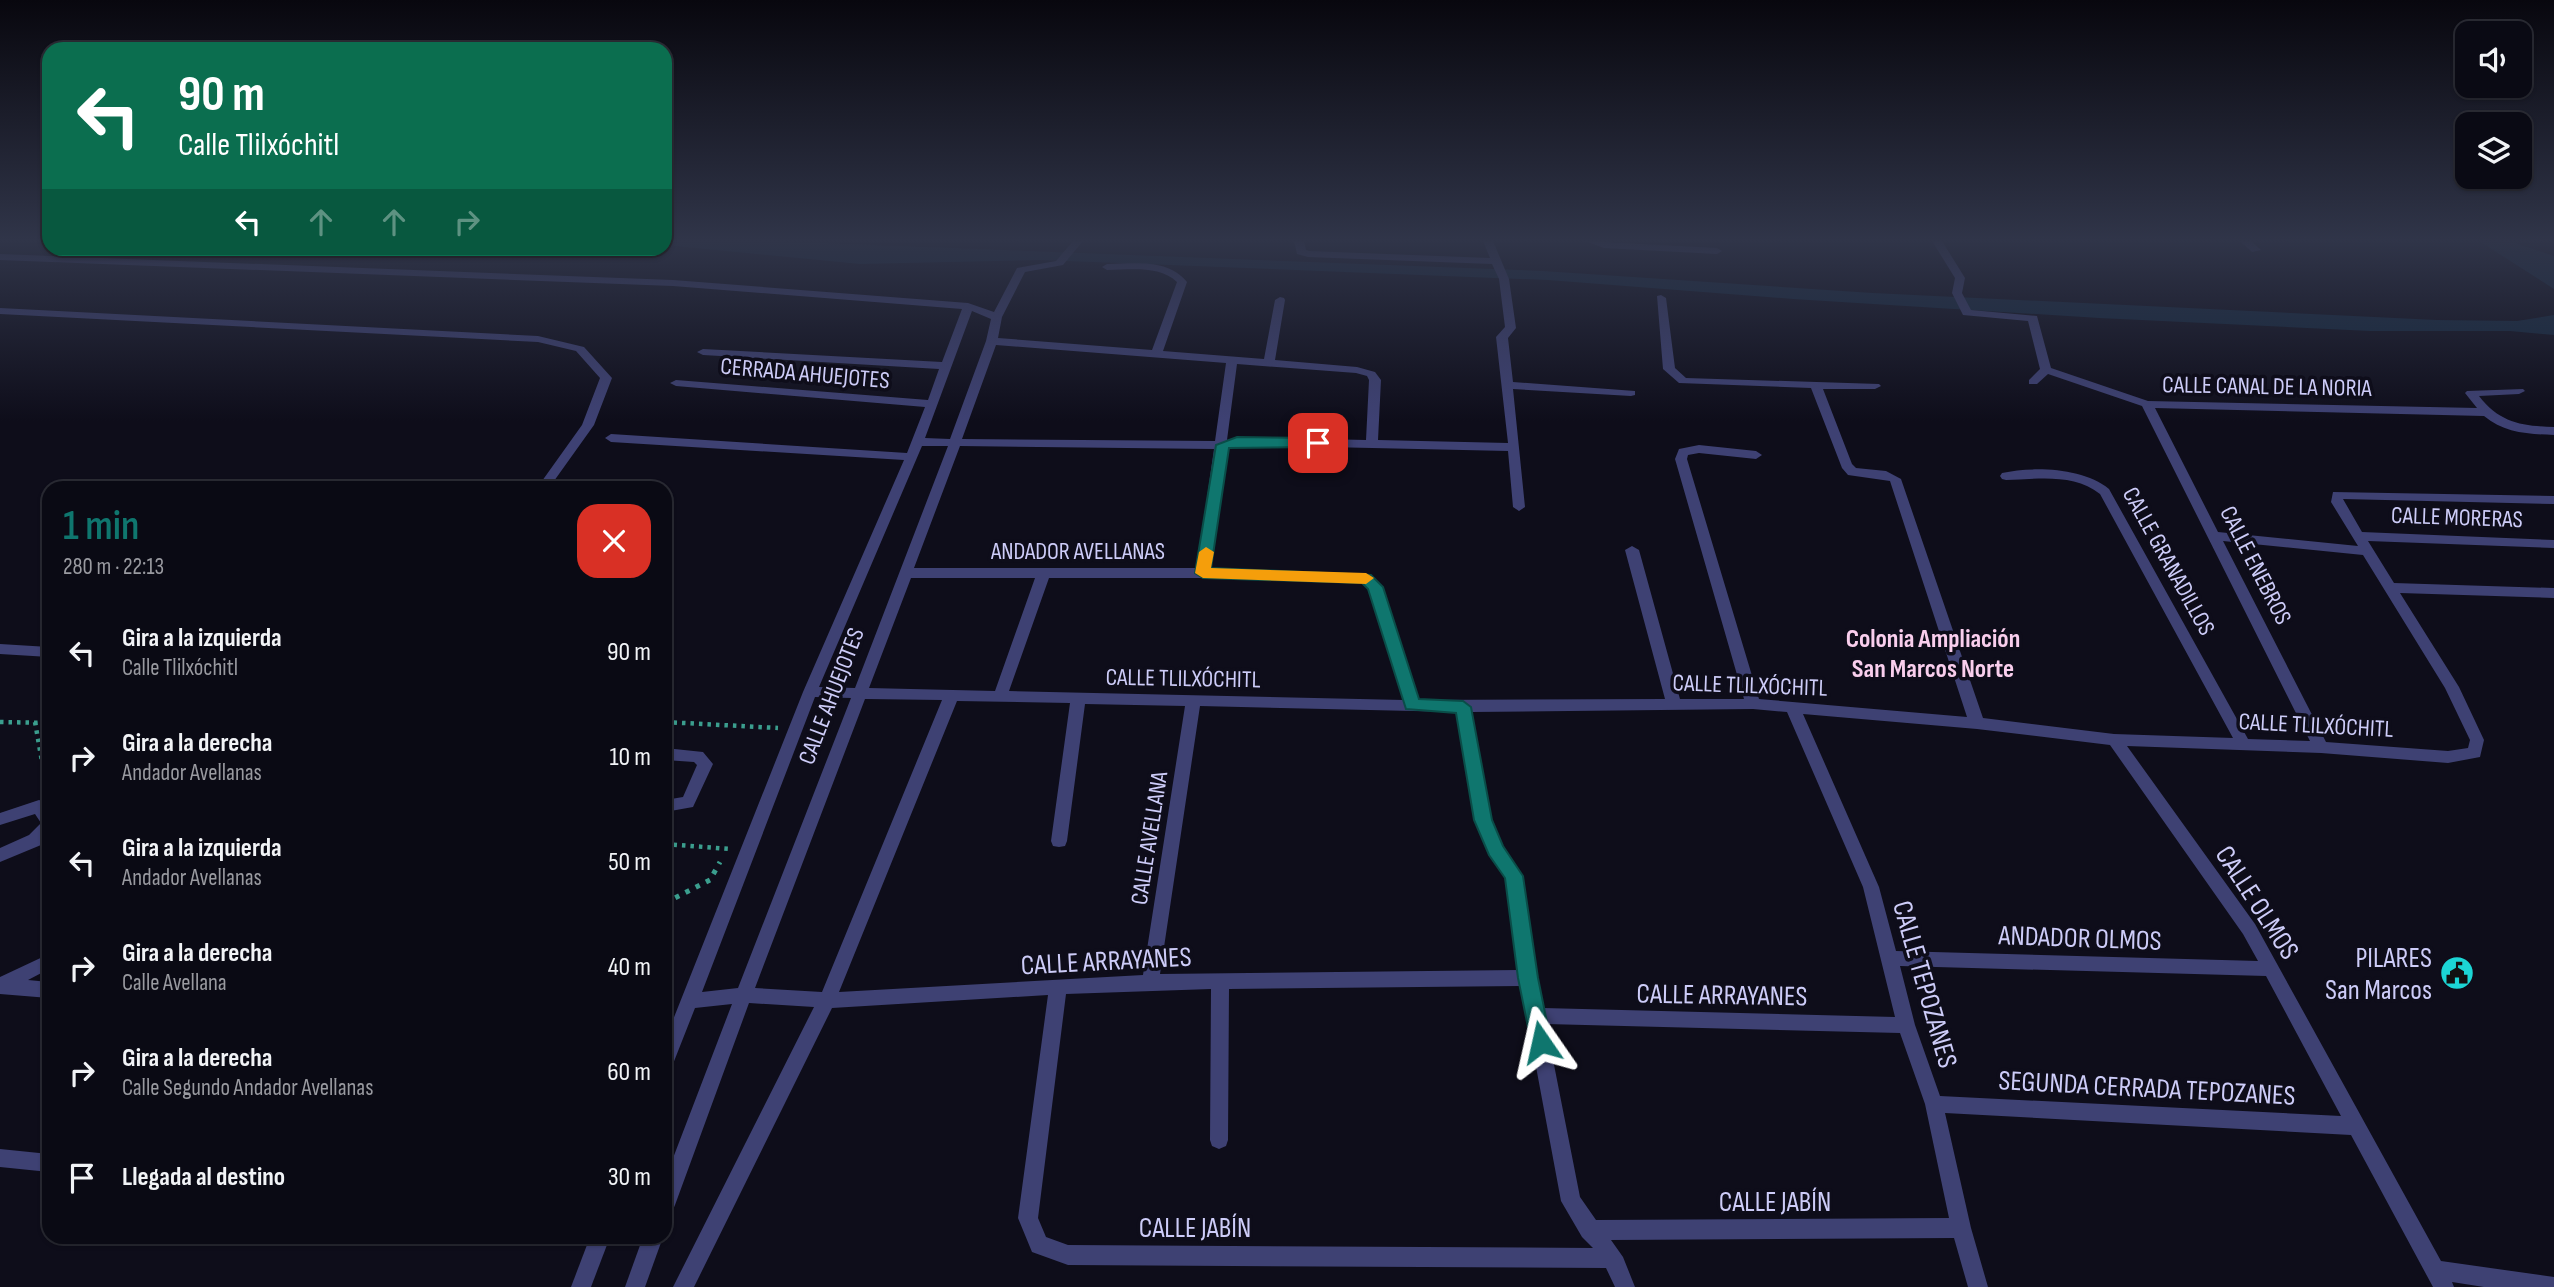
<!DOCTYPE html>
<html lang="es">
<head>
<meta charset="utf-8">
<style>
  :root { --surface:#0a0a14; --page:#13131d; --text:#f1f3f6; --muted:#999aa0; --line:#2a2b34; --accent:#0f766e }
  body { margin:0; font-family:"Sofia Sans Condensed",sans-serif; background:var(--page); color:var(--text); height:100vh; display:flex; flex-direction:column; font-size:26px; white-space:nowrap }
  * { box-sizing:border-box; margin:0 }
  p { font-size:23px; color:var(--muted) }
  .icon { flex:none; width:38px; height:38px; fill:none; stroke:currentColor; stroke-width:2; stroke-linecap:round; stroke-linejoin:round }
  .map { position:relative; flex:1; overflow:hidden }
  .drawer { position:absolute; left:42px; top:481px; width:630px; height:763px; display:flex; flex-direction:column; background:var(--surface); border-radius:21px; box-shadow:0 2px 5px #0004,0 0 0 2px var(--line) }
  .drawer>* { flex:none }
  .guide { position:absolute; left:42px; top:42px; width:630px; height:214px; border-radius:21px; box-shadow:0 2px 5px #0004,0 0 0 2px var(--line); background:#0b6e4f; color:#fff; overflow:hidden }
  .fabs { position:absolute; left:2455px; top:21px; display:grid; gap:14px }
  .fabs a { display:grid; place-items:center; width:77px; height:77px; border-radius:14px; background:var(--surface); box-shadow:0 2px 5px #0004,0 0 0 2px var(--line); font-size:35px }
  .pin { position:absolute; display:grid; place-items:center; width:60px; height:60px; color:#fff; margin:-30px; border-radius:14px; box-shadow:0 4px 10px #0006 }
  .me { position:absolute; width:77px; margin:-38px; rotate:349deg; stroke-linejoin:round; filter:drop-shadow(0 0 5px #0008) }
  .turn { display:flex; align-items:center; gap:24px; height:147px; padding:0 21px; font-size:32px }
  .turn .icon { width:91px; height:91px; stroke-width:2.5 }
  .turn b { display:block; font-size:49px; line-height:60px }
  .lanes { display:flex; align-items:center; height:66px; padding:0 21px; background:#0003; justify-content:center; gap:35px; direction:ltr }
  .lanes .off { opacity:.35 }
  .round { display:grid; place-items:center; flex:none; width:74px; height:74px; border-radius:21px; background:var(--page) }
  .headline { display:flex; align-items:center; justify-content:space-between; height:119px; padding:0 21px }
  h1 { font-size:42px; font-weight:600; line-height:52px; color:var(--accent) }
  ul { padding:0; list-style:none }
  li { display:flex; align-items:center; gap:21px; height:105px; padding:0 21px }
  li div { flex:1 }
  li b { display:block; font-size:26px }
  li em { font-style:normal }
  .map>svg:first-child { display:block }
  .water { fill:#13273d }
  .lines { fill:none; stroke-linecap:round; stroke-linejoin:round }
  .path-far1 { stroke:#3b9e8e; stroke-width:4.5; stroke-dasharray:3.5 5; stroke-linecap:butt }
  .path { stroke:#3b9e8e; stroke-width:5; stroke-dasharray:4.5 7; stroke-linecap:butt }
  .lane { fill:#3e4173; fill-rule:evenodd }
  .street { fill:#3e4173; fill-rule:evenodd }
  .route { fill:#0f766e; stroke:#0a4d48; stroke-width:2 }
  .slow { fill:#f59e0b }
  .labels { text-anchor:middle; stroke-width:7; stroke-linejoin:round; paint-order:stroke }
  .street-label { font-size:24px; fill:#cdccf8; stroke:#0e0d1a }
  .neighbourhood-label { font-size:26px; font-weight:bold; fill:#f9ceed; stroke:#0e0d1a }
  .near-street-label { font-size:28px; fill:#cdccf8; stroke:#0e0d1a }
  .near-poi-label { font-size:28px; fill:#cdccf8; stroke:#0e0d1a; text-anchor:end }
</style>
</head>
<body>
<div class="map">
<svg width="2554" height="1287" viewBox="0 0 2554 1287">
  <rect width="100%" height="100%" fill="#0e0d1a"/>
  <g class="water">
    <polygon points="665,241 771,241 1543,271 1873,293 2437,320 2517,321 2554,315 2554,335 2510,331 2370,331 2099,318 1793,299 1548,280 1041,260 860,264 665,245"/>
    <polygon points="2479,241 2509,241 2554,256 2554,289"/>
  </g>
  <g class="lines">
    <g class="path-far1">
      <polyline points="0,722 49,723"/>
      <polyline points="35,722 47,790"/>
      <polyline points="665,722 778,728"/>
      <polyline points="665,844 730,849"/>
    </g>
    <polyline class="path" points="665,903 710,880 720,862"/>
    <g class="lane">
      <polygon points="0,308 538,336 584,347 612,378 594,425 549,488 537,488 582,425 600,378 576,351 538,342 0,314"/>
      <polygon points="0,644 49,647 49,657 0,654"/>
    </g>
    <g class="street">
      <path d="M1073,241H1083L1063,265L1025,272L1002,317L998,338L1152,350L1177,282C1159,265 1130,270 1107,270L1102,267L1107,264C1135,264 1167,258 1187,282L1163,351L1264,359L1275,300L1280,297L1284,298L1285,300L1275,360L1357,367L1375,372L1381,380L1378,440L1508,443L1496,337L1505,327L1499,279L1492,264L1308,257L1297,254L1294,241H1304L1306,250L1309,251L1490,258L1483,241H1493L1509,279L1516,328L1508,338L1513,382L1635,391V395L1631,396L1513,389L1525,507L1519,511L1513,507L1508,451L1237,445L1226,448L1210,569L1371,575L1382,587L1418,700L1665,699L1625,550L1632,546L1639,550L1680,699H1744L1675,459L1679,449L1699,445L1756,451L1762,455L1756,459L1699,453L1688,455L1687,459L1759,699L1967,717L1890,481L1848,475L1842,468L1811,388L1679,383L1663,369L1657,296L1661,295L1666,298L1675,368L1686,378L1879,384L1881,386L1875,389H1823L1852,464L1856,468L1886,471L1901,479L1983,718L2114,734L2233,738L2100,494C2074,473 2038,479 2006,480L2002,479L2000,476L2002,473C2034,466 2083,468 2109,489L2248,739L2310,741L2142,406L2048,374L2037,384H2029V380L2040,369L2028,321L1963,315L1952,293L1955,278L1932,241H1942L1965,278L1962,293L1971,310L2037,316L2051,368L2148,401L2477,408L2465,393L2467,391L2523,389L2525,391L2519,394L2479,396C2500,423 2522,426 2554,427V435C2528,434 2504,433 2484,416L2155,408L2218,532L2358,546L2331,502L2333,492L2554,496V504L2343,499L2362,532L2554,540V548L2368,541L2394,583L2554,588V598L2400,593L2459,687L2484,740L2480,757L2448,763L2321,753L2127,746L2255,924L2441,1261L2554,1277V1287H2484L2452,1282L2454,1287H2433L2351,1135L1945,1113L1971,1228L1988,1287H1968L1954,1238L1611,1240L1623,1257L1635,1287H1615L1606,1268L1068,1265L1032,1252L1018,1218L1048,995L832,1008L694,1287H673L814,1007L749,1003L675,1205L672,1212L665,1215V1179L732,1004L695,1008L671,1069L665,1071V1040L803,692L904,460L611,442L605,438L611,434L907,453L925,407L676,386L670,383L676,380L928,400L939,369L703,355L697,352L703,349L942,362L962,309L673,286L0,260V254L673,280L968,303L994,312L1017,268L1056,261ZM972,311L991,319L986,341L950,439L925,438ZM996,345L1226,363L1215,441L962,439ZM1237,364L1356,373L1367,376L1369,380L1366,440L1237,437L1227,440ZM922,446H948L855,688L819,687ZM960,446L1214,449L1197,568H914ZM2223,541L2363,555L2445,688L2470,740L2468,748L2448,751L2326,742ZM911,578H1035L995,691L869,688ZM1049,578H1203L1362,582L1369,589L1404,700L1009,691ZM815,697L851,698L738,988L702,992ZM865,699L942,700L822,992L755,988ZM957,701L1070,703L1051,841L1053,846L1059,847L1065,846L1067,841L1085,704L1185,706L1143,975L839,992ZM1200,706L1457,712L1475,820L1489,855L1506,878L1518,970L1160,974ZM1753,709L1787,712L1863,887L1895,1017L1543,1008L1522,876L1502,847L1491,820L1471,712ZM1803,714L1977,729L2110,745L2243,934L2258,961L1896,951L1879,887ZM1900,966L2266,976L2341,1116L1940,1096L1915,1025ZM1521,986L1561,1201L1582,1237L1593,1248L1068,1245L1046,1237L1038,1218L1066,994L1211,989L1210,1140L1212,1146L1219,1149L1226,1146L1228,1140L1229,989ZM1546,1024L1900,1033L1925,1104L1949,1218L1596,1220L1580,1197Z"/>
      <polygon points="1585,241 1717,248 1722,251 1717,254 1604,248"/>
      <polygon points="2240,241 2251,241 2261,250 2252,252"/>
      <polygon points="665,748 703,752 713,764 693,807 665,812 665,800 683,797 697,765 694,762 665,760"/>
      <polygon points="39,800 45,802 49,810 49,836 41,845 0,862 0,848 29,835 41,823 35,814 0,825 0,813"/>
      <polygon points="49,954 49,969 28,980 49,982 49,998 0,994 0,977"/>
      <polygon points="0,1149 49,1154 49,1172 0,1167"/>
      <polygon points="590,1237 610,1237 591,1287 571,1287"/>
      <polygon points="643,1237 663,1237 645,1287 625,1287"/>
    </g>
  </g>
  <linearGradient id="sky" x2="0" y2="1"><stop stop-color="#08070e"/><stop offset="0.57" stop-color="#303549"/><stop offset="1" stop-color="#303549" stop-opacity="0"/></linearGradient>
  <rect width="2554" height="421" fill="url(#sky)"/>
  <polygon class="route" points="1237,437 1318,438 1325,443 1318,447 1229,448 1211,568 1371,575 1383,587 1419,699 1463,701 1471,707 1492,820 1503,846 1523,876 1538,978 1551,1042 1548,1049 1541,1052 1534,1049 1531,1042 1518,978 1505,878 1489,855 1474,820 1456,713 1406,709 1368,589 1362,583 1203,578 1195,573 1216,445"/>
  <polygon class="slow" points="1206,547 1214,552 1211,568 1366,573 1374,578 1366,584 1203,578 1195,573 1199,552"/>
  <defs>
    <g id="civic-disc" transform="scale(1.75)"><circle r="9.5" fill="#1cd5d5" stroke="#0e0d1a"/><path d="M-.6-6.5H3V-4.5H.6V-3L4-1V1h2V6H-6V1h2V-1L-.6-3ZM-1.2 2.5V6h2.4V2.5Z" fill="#111"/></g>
  </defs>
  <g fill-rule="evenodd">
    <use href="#civic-disc" x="2457" y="973"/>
  </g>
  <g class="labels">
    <g class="street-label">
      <text transform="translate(805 373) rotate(5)" y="8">CERRADA AHUEJOTES</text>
      <text transform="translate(2267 386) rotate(1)" y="8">CALLE CANAL DE LA NORIA</text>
      <text transform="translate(2457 517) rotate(2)" y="8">CALLE MORERAS</text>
      <text x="1078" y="559">ANDADOR AVELLANAS</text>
      <text transform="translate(2169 561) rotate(61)" y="8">CALLE GRANADILLOS</text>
      <text transform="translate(2256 565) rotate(63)" y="8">CALLE ENEBROS</text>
      <text transform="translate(1183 678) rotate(1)" y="8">CALLE TLILXÓCHITL</text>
      <text transform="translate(1750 685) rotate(2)" y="8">CALLE TLILXÓCHITL</text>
      <text transform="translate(831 696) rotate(-69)" y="8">CALLE AHUEJOTES</text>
      <text transform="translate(2316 725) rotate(3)" y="8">CALLE TLILXÓCHITL</text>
      <text transform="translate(1149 838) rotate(-81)" y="8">CALLE AVELLANA</text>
    </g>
    <g class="neighbourhood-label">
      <text x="1933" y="647">Colonia Ampliación<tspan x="1933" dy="30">San Marcos Norte</tspan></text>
    </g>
    <g class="near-street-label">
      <text transform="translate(2258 902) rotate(57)" y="10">CALLE OLMOS</text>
      <text transform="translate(2080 937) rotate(2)" y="10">ANDADOR OLMOS</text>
      <text transform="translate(1106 960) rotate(-3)" y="10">CALLE ARRAYANES</text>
      <text transform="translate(1926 984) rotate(74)" y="10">CALLE TEPOZANES</text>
      <text transform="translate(1722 994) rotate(1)" y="10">CALLE ARRAYANES</text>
      <text transform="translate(2147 1087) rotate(3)" y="10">SEGUNDA CERRADA TEPOZANES</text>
      <text x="1775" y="1211">CALLE JABÍN</text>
      <text x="1195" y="1237">CALLE JABÍN</text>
    </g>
    <g class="near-poi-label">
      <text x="2432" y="967">PILARES<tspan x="2432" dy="32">San Marcos</tspan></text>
    </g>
  </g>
</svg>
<div class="fabs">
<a><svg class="icon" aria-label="sound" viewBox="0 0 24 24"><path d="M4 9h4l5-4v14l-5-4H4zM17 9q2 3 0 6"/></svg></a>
<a><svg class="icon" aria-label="layers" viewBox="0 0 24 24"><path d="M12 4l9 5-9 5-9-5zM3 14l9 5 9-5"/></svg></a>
</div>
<div class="pin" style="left:1318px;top:443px;background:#d93025"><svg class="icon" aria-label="arrive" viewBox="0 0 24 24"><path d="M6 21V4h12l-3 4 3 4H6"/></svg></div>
<svg class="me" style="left:1541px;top:1042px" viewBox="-20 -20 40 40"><path d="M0-17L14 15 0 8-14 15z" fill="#0f766e" stroke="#fff" stroke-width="4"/></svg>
<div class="guide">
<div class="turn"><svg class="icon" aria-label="left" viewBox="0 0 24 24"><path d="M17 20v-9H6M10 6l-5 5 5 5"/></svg><div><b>90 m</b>Calle Tlilxóchitl</div></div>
<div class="lanes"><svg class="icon" aria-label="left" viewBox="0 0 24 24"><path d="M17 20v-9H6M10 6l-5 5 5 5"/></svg><svg class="icon off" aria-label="ahead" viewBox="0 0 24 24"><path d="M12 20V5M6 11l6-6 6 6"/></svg><svg class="icon off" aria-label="ahead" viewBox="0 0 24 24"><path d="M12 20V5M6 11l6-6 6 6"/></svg><svg class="icon off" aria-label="right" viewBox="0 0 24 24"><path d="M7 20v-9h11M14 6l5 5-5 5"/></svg></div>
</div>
<section class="drawer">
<div class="headline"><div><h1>1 min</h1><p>280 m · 22:13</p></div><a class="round" style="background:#d93025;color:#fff"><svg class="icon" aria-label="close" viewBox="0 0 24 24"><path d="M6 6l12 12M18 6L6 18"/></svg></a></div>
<ul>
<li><svg class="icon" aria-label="left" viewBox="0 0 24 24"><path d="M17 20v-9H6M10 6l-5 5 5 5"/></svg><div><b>Gira a la izquierda</b><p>Calle Tlilxóchitl</p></div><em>90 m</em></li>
<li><svg class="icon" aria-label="right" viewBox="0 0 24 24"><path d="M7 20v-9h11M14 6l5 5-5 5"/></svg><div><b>Gira a la derecha</b><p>Andador Avellanas</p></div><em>10 m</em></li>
<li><svg class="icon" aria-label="left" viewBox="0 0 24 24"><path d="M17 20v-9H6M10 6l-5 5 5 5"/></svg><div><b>Gira a la izquierda</b><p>Andador Avellanas</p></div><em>50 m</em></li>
<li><svg class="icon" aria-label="right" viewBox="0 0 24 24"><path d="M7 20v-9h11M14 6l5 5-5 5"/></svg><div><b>Gira a la derecha</b><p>Calle Avellana</p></div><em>40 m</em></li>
<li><svg class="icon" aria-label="right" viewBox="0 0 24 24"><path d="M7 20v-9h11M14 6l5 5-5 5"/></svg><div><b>Gira a la derecha</b><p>Calle Segundo Andador Avellanas</p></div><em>60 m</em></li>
<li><svg class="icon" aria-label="arrive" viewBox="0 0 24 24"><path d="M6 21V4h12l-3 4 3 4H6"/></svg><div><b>Llegada al destino</b></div><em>30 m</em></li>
</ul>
</section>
</div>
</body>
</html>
